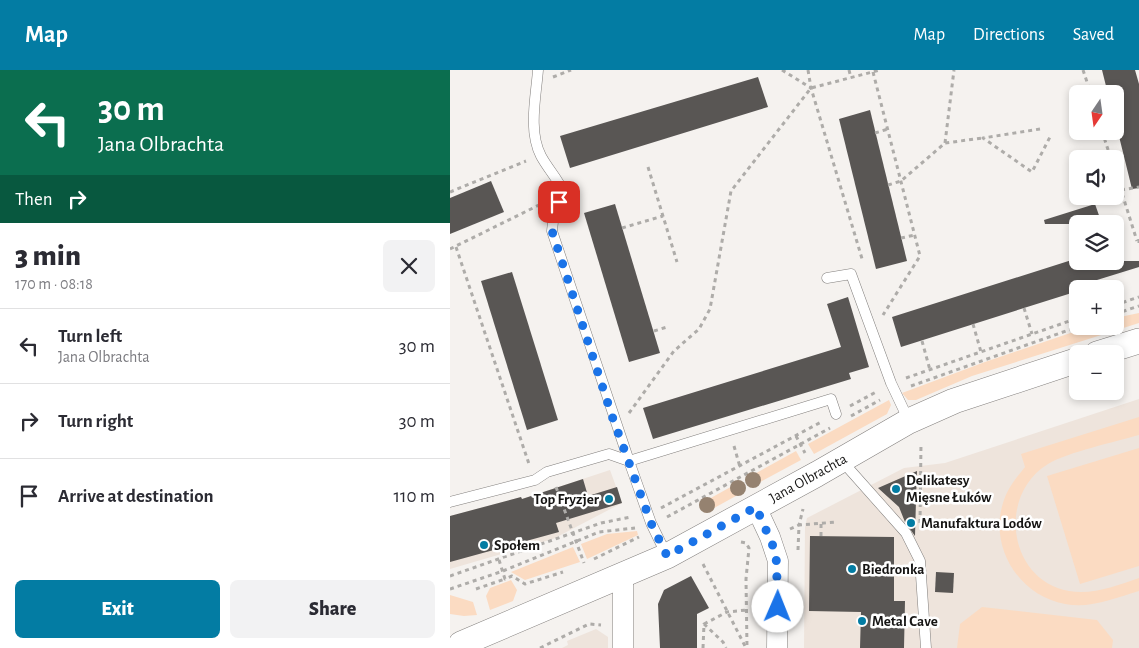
<!DOCTYPE html>
<html lang="en">
<head>
<meta charset="utf-8">
<style>
  :root { --surface:#fff; --page:#f2f2f3; --text:#2b2b33; --muted:#7c7c81; --line:#e1e1e2; --accent:#037ca3 }
  body { margin:0; font-family:"Alegreya Sans",sans-serif; background:var(--page); color:var(--text); height:100vh; display:flex; flex-direction:column; font-size:19px; white-space:nowrap }
  * { box-sizing:border-box; margin:0 }
  p { font-size:16px; color:var(--muted) }
  .icon { flex:none; width:28px; height:28px; fill:none; stroke:currentColor; stroke-width:2; stroke-linecap:round; stroke-linejoin:round }
  .map { position:relative; flex:1; overflow:hidden }
  .sheet { display:flex; flex-direction:column; background:var(--surface); width:450px }
  .sheet>* { flex:none }
  .hud { background:#0b6e4f; color:#fff; overflow:hidden }
  .needle { width:32px; rotate:193deg }
  .controls { position:absolute; left:619px; top:15px; display:grid; gap:10px }
  .controls a { display:grid; place-items:center; width:55px; height:55px; border-radius:8px; background:var(--surface); box-shadow:0 2px 8px #0003; font-size:25px }
  .pin { position:absolute; display:grid; place-items:center; width:42px; height:42px; color:#fff; margin:-21px; border-radius:10px; box-shadow:0 2px 8px #0006 }
  .me { position:absolute; width:55px; margin:-28px; rotate:1deg; stroke-linejoin:round; filter:drop-shadow(0 0 4px #0008) }
  .turn { display:flex; align-items:center; gap:18px; height:105px; padding:0 15px; font-size:22px }
  .turn .icon { width:65px; height:65px; stroke-width:2.5 }
  .turn b { display:block; font-size:35px; line-height:42px }
  .then { display:flex; align-items:center; height:48px; padding:0 15px; background:#0003; gap:10px; font-size:19px }
  .round { display:grid; place-items:center; flex:none; width:52px; height:52px; border-radius:8px; background:var(--page) }
  .head { display:flex; align-items:center; justify-content:space-between; height:85px; padding:0 15px }
  h1 { font-size:30px; font-weight:800; line-height:38px }
  .action { display:flex; gap:10px; margin-top:auto; padding:10px 15px }
  .action a { flex:1; height:58px; border-radius:8px; background:var(--accent); color:#fff; font-size:20px; font-weight:800; line-height:58px; text-align:center }
  .action a+a { background:var(--page); color:var(--text) }
  ul { padding:0; list-style:none }
  li { display:flex; align-items:center; gap:15px; height:75px; padding:0 15px; border-top:1px solid var(--line) }
  li div { flex:1 }
  li b { display:block; font-size:19px }
  li em { font-style:normal }
  header { display:flex; align-items:center; gap:30px; box-sizing:border-box; height:70px; padding:0 25px; background:var(--accent); color:#fff }
  header strong { font-size:24px }
  nav { display:flex; gap:28px; margin-inline-start:auto; font-size:18px }
  main { display:flex; flex:1; min-height:0 }
  .map>svg:first-child { display:block }
  .built { fill:#eee4dc }
  .green { fill:#fbdbc2 }
  .building { fill:#595654 }
  .lines { fill:none; stroke-linecap:round; stroke-linejoin:round }
  .service-casing { stroke:#827f7d; stroke-width:11 }
  .minor-casing { stroke:#827f7d; stroke-width:21 }
  .tertiary-casing { stroke:#827f7d; stroke-width:26 }
  .path { stroke:#aeaca9; stroke-width:3; stroke-dasharray:4 4; stroke-linecap:butt }
  .service { stroke:#fff; stroke-width:10 }
  .minor { stroke:#fff; stroke-width:20 }
  .tertiary { stroke:#fff; stroke-width:25 }
  .tree { fill:#958270 }
  .route { stroke:#1a73e8; stroke-width:9; stroke-dasharray:0 16.2 }
  .poi-dot { fill:#037ca3; stroke:#fff; stroke-width:2 }
  .labels { text-anchor:middle; stroke-width:5; stroke-linejoin:round; paint-order:stroke }
  .street-label { font-size:15px; fill:#161514; stroke:#fff }
  .poi-label { font-size:15px; font-weight:bold; fill:#161514; stroke:#fff; text-anchor:start }
</style>
</head>
<body>
<header>
<strong>Map</strong>
<nav><a>Map</a><a>Directions</a><a>Saved</a></nav>
</header>
<main>
<section class="sheet">
<div class="hud">
<div class="turn"><svg class="icon" aria-label="left" viewBox="0 0 24 24"><path d="M17 20v-9H6M10 6l-5 5 5 5"/></svg><div><b>30 m</b>Jana Olbrachta</div></div>
<div class="then">Then<svg class="icon" aria-label="right" viewBox="0 0 24 24"><path d="M7 20v-9h11M14 6l5 5-5 5"/></svg></div>
</div>
<div class="head"><div><h1>3 min</h1><p>170 m · 08:18</p></div><a class="round"><svg class="icon" aria-label="close" viewBox="0 0 24 24"><path d="M6 6l12 12M18 6L6 18"/></svg></a></div>
<ul>
<li><svg class="icon" aria-label="left" viewBox="0 0 24 24"><path d="M17 20v-9H6M10 6l-5 5 5 5"/></svg><div><b>Turn left</b><p>Jana Olbrachta</p></div><em>30 m</em></li>
<li><svg class="icon" aria-label="right" viewBox="0 0 24 24"><path d="M7 20v-9h11M14 6l5 5-5 5"/></svg><div><b>Turn right</b></div><em>30 m</em></li>
<li><svg class="icon" aria-label="arrive" viewBox="0 0 24 24"><path d="M6 21V4h12l-3 4 3 4H6"/></svg><div><b>Arrive at destination</b></div><em>110 m</em></li>
</ul>
<div class="action"><a>Exit</a><a>Share</a></div>
</section>
<div class="map">
<svg width="689" height="578" viewBox="0 0 689 578">
  <rect width="100%" height="100%" fill="#f5f2ef"/>
  <g class="built">
    <polygon points="689,329 689,578 354,578 355,457 357,448 454,398 495,393"/>
    <polygon points="160,400 172,433 103,469 0,499 0,446 71,427 72,429"/>
    <polygon points="146,559 158,567 158,578 112,578 118,575 117,571"/>
  </g>
  <g class="green">
    <polygon points="689,243 689,253 522,306 466,330 458,330 452,323 535,292 641,256 665,256 665,248"/>
    <polygon points="439,330 441,335 437,344 364,384 358,374"/>
    <path d="M689,347V365C665,372 618,382 598,394C547,425 558,510 619,521C643,525 666,516 689,508V521C665,528 640,539 615,534C569,526 539,477 553,433C557,419 566,408 575,397L571,384Z"/>
    <polygon points="689,378 689,496 630,514 597,406"/>
    <polygon points="346,381 351,390 301,417 299,407"/>
    <polygon points="286,414 291,414 295,421 255,443 250,434"/>
    <polygon points="187,461 188,465 137,489 131,474 157,464"/>
    <polygon points="123,477 130,492 75,510 61,502"/>
    <polygon points="61,510 67,520 63,531 40,540 36,526 40,518"/>
    <polygon points="0,525 23,532 27,545 14,546 0,544"/>
    <polygon points="532,537 647,550 663,570 662,578 507,578 510,554"/>
  </g>
  <g class="building">
    <polygon points="652,0 685,0 689,14 689,118 682,119 665,50 665,24 658,24"/>
    <polygon points="308,7 318,37 120,98 110,66"/>
    <polygon points="420,40 457,191 426,199 389,49"/>
    <polygon points="41,111 54,142 0,164 0,128"/>
    <polygon points="165,134 210,283 179,292 134,143"/>
    <polygon points="645,134 652,154 595,154 594,150"/>
    <polygon points="628,188 628,191 689,191 689,197 647,210 649,214 628,219 628,221 451,277 442,247"/>
    <polygon points="62,202 108,350 77,360 31,211"/>
    <polygon points="398,227 419,297 399,303 401,309 203,369 193,338 391,277 377,234"/>
    <polygon points="467,401 466,430 465,466 455,452 449,437 428,418"/>
    <polygon points="133,409 138,426 167,417 172,433 106,453 109,462 0,492 0,446 71,427 72,429"/>
    <polygon points="360,466 444,467 444,531 455,531 454,578 410,578 411,542 359,541"/>
    <polygon points="486,502 504,503 503,523 485,522"/>
    <polygon points="241,506 259,538 247,544 247,578 210,578 208,534 214,520"/>
  </g>
  <g class="lines">
    <g class="service-casing">
      <g id="service">
        <path d="M88,0C86,27 78,61 91,86C98,99 108,109 114,123L104,142L102,161L179,391L381,329L386,344"/>
        <polyline points="377,208 401,204 441,313 459,351"/>
        <polyline points="392,391 456,463 470,491 476,578"/>
        <polyline points="0,432 85,410 97,402 159,384 179,391 201,453 217,486"/>
      </g>
    </g>
    <g class="minor-casing">
      <g id="minor">
        <polyline points="306,437 320,467 328,491 327,578"/>
        <polyline points="173,578 173,506"/>
      </g>
    </g>
    <g class="tertiary-casing">
      <g id="tertiary">
        <polyline points="647,284 689,271"/>
        <polyline points="11,574 217,486 367,404 459,351 504,331 628,290"/>
      </g>
    </g>
    <g class="path">
      <polyline points="332,0 361,18"/>
      <polyline points="358,0 361,18 413,192"/>
      <polyline points="399,0 401,8"/>
      <polyline points="633,0 641,24"/>
      <polyline points="423,2 470,186 433,245"/>
      <polyline points="103,7 121,0"/>
      <polyline points="590,59 533,68 582,102 600,67"/>
      <polyline points="652,61 661,89"/>
      <polyline points="425,63 438,59"/>
      <polyline points="495,73 504,0"/>
      <polyline points="198,97 227,192"/>
      <polyline points="665,101 687,171"/>
      <polyline points="438,115 451,111 495,73 533,68"/>
      <polyline points="671,120 689,117"/>
      <polyline points="0,122 76,91"/>
      <polyline points="172,158 213,146"/>
      <polyline points="451,168 465,165"/>
      <polyline points="689,169 689,177"/>
      <polyline points="6,177 79,394"/>
      <polyline points="0,179 89,135"/>
      <polyline points="626,222 628,228"/>
      <polyline points="665,235 689,227"/>
      <polyline points="574,238 582,264"/>
      <polyline points="665,244 689,236"/>
      <polyline points="523,254 531,282"/>
      <polyline points="204,261 217,257"/>
      <polyline points="472,271 480,300"/>
      <polyline points="456,308 628,248"/>
      <polyline points="461,316 630,256"/>
      <polyline points="400,336 428,321"/>
      <polyline points="179,343 224,281 249,259 260,239 281,121 361,18 430,0"/>
      <polyline points="401,346 430,330"/>
      <polyline points="346,366 355,383"/>
      <polyline points="284,376 290,397"/>
      <polyline points="106,417 134,493"/>
      <polyline points="211,438 373,351"/>
      <polyline points="217,447 380,358"/>
      <polyline points="470,453 471,373"/>
      <polyline points="340,459 349,455 353,439"/>
      <polyline points="371,466 371,453"/>
      <polyline points="291,472 296,473 299,478 296,509 297,578"/>
      <polyline points="348,480 349,455 387,452"/>
      <polyline points="144,489 189,467"/>
      <polyline points="49,490 55,509 62,506 75,514 113,502"/>
      <polyline points="253,494 296,578"/>
      <polyline points="0,506 151,453 181,447"/>
      <polyline points="0,519 53,501 149,462 185,458"/>
      <polyline points="26,519 55,509"/>
      <polyline points="254,554 273,572 276,578"/>
      <polyline points="90,578 139,554 151,555"/>
      <polyline points="253,578 254,554 277,542 297,540"/>
    </g>
    <use href="#service" class="service"/>
    <use href="#minor" class="minor"/>
    <use href="#tertiary" class="tertiary"/>
  </g>
  <g class="tree">
    <circle cx="303" cy="410" r="8"/>
    <circle cx="288" cy="418" r="8"/>
    <circle cx="257" cy="435" r="8"/>
  </g>
  <g class="lines">
    <polyline class="route" points="109,132 104,142 102,161 162,346 201,453 217,486 306,437 326,483 328,537"/>
  </g>
  <g class="poi-dot">
    <circle cx="446" cy="419" r="5"/>
    <circle cx="159" cy="429" r="5"/>
    <circle cx="461" cy="453" r="5"/>
    <circle cx="34" cy="475" r="5"/>
    <circle cx="402" cy="499" r="5"/>
    <circle cx="412" cy="551" r="5"/>
  </g>
  <g class="labels">
    <g class="street-label">
      <text transform="translate(358 408) rotate(-29)" y="5">Jana Olbrachta</text>
    </g>
    <g class="poi-label">
      <text x="456" y="415">Delikatesy<tspan x="456" dy="17">Mięsne Łuków</tspan></text>
      <text x="149" y="434" text-anchor="end">Top Fryzjer</text>
      <text x="471" y="458">Manufaktura Lodów</text>
      <text x="44" y="480">Społem</text>
      <text x="412" y="504">Biedronka</text>
      <text x="422" y="556">Metal Cave</text>
    </g>
  </g>
</svg>
<div class="controls">
<a><svg class="needle" viewBox="-14 -14 28 28"><path d="M0-13l5 13h-10z" fill="#e53935"/><path d="M0 13l5-13h-10z" fill="#7c7c81"/></svg></a>
<a><svg class="icon" aria-label="sound" viewBox="0 0 24 24"><path d="M4 9h4l5-4v14l-5-4H4zM17 9q2 3 0 6"/></svg></a>
<a><svg class="icon" aria-label="layers" viewBox="0 0 24 24"><path d="M12 4l9 5-9 5-9-5zM3 14l9 5 9-5"/></svg></a>
<a>+</a>
<a>−</a>
</div>
<div class="pin" style="left:109px;top:132px;background:#d93025"><svg class="icon" aria-label="arrive" viewBox="0 0 24 24"><path d="M6 21V4h12l-3 4 3 4H6"/></svg></div>
<svg class="me" style="left:328px;top:537px" viewBox="-20 -20 40 40"><circle r="19" fill="#fff"/><path d="M0-13L10 11 0 6-10 11z" fill="#1a73e8"/></svg>
</div>
</main>
</body>
</html>
